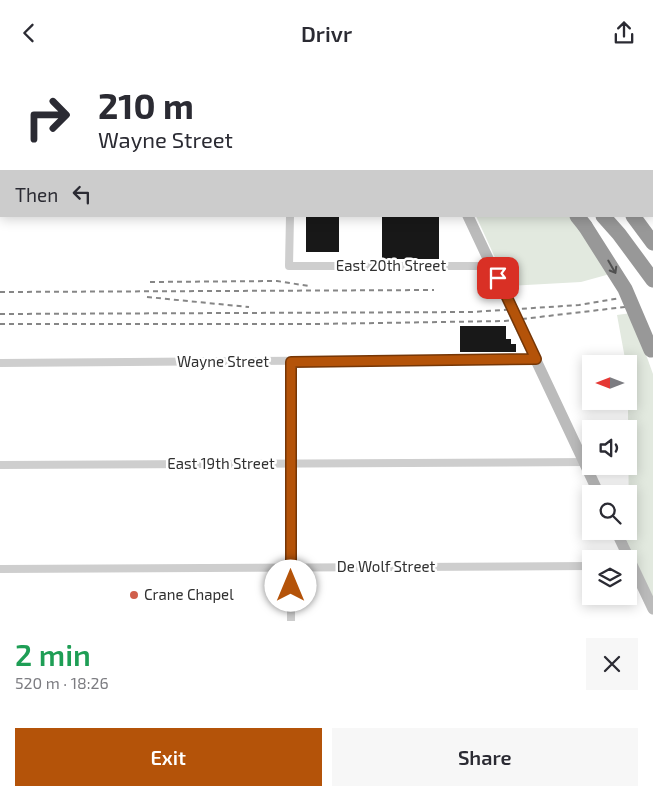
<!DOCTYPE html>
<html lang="en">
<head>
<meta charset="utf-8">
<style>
  :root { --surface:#fff; --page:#f7f7f7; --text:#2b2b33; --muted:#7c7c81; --accent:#b45309 }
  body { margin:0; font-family:"Exo 2",sans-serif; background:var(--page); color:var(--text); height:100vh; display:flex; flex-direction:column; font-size:19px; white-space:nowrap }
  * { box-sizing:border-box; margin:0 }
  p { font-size:16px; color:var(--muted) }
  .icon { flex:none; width:28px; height:28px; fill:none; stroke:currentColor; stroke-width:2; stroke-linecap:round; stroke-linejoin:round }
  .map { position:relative; height:556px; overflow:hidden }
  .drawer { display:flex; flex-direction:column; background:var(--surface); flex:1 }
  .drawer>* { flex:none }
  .banner { position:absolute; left:0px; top:0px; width:654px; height:152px; box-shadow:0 2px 12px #0003; background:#fff; color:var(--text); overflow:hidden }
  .needle { width:32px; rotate:270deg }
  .fabs { position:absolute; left:582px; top:290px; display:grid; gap:10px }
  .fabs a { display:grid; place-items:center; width:55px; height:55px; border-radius:0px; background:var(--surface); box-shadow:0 2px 12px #0003; font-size:25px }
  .pin { position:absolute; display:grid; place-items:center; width:42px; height:42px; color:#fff; margin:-21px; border-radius:10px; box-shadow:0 2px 8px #0006 }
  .me { position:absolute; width:55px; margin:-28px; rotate:0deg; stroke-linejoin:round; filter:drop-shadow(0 0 4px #0008) }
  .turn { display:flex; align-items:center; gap:18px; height:105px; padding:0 15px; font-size:22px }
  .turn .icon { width:65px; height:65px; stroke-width:2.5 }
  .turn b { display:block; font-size:35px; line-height:42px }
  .then { display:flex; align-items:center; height:48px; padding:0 15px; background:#0003; gap:10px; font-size:19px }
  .round { display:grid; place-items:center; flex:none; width:52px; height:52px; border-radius:0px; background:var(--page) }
  .headline { display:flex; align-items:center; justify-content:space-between; height:85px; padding:0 15px }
  h1 { font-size:30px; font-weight:600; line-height:38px; color:#1e9e55 }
  .primary-button { display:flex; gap:10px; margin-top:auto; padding:10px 15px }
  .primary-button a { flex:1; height:58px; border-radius:0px; background:var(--accent); color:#fff; font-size:20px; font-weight:600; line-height:58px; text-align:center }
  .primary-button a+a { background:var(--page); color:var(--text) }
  header { display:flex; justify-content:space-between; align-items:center; height:65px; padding:0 15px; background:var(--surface); font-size:22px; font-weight:600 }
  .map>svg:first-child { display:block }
  .green { fill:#e2e9df }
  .building { fill:#181818 }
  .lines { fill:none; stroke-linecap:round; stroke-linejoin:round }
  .street { stroke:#cecece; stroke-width:8 }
  .secondary { stroke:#bbb; stroke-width:11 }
  .highway { stroke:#989898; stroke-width:15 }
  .rail { stroke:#868686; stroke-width:2; stroke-dasharray:5 4; stroke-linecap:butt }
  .highway-bridge { stroke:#989898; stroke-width:15 }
  .oneway { stroke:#505050 }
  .route-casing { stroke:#753606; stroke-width:12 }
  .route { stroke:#b45309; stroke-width:9 }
  .poi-dot { fill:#d05f4b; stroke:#fff; stroke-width:2 }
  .labels { text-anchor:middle; stroke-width:5; stroke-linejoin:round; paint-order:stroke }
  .street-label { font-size:15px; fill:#313131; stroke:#fff }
  .poi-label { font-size:15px; fill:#313131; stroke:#fff; text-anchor:start }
</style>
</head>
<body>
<header><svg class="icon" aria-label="back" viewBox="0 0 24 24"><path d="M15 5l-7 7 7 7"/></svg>Drivr<svg class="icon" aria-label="share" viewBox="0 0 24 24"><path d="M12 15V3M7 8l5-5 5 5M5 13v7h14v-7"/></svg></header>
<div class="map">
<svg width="653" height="556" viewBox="0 0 653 556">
  <rect width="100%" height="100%" fill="#fff"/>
  <g class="green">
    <polygon points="476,151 571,151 610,209 581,217 508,221"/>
    <polygon points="631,248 653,309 653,533 622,466 629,466 628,344 635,343 629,312 629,299 626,299 617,250"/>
  </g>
  <g class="building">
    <rect x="306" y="151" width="33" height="36"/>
    <rect x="382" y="151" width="57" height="43"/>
    <polygon points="460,261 506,261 506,274 511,274 511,279 516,279 516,287 460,287"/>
  </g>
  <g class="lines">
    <g class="street">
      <polyline points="290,151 289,201 492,201"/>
      <polyline points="291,297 291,556"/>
      <polyline points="0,298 536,294"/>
      <polyline points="0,400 591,397"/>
      <polyline points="0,504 591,501"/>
    </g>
    <g class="secondary">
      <polyline points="401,0 401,1"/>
      <polyline points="652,41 653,41"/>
      <polyline points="0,99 1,99"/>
      <polyline points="468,151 599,429"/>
      <polyline points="616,466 653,544"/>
    </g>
    <g class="highway">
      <polyline points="422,0 424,1"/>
      <polyline points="465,0 467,1"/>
      <polyline points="547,0 548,1"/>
      <polyline points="577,151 585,161"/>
      <polyline points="603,151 619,169 653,215"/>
      <polyline points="633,151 653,178"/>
    </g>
    <g class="rail">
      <polyline points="150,217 277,216 309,221"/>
      <polyline points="0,227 434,225"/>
      <polyline points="147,232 249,242"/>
      <polyline points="0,249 472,247 579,240 620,233"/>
      <polyline points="0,259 313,259 505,256 625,242"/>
    </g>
    <polyline class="highway-bridge" points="585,161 625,224 651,285"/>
  </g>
  <defs><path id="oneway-shaft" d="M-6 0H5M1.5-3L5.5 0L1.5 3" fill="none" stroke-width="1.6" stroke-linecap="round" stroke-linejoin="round" transform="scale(1.25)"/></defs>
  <use class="oneway" href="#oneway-shaft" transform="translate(612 202) rotate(60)"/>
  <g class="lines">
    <g class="route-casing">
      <polyline id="route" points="291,521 291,297 536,294 498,213"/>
    </g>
    <use href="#route" class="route"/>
  </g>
  <circle class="poi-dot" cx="134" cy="530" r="5"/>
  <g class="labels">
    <g class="street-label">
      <text x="391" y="206">East 20th Street</text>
      <text x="223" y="302">Wayne Street</text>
      <text x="221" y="404">East 19th Street</text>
      <text x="386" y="507">De Wolf Street</text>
    </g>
    <g class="poi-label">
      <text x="144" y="535">Crane Chapel</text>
    </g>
  </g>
</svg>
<div class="fabs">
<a><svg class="needle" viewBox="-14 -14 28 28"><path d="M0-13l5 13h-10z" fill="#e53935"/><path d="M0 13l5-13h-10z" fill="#7c7c81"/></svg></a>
<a><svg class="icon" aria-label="sound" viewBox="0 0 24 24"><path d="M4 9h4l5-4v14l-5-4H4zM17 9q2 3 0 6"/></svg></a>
<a><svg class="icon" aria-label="search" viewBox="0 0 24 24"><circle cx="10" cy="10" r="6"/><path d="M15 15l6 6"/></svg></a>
<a><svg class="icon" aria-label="layers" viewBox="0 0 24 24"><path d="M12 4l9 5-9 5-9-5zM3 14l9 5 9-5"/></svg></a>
</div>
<div class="pin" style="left:498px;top:213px;background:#d93025"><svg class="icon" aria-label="arrive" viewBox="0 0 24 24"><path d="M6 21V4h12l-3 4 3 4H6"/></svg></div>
<svg class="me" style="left:291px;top:521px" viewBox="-20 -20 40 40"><circle r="19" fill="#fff"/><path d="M0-13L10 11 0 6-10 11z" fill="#b45309"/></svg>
<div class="banner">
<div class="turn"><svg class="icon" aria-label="right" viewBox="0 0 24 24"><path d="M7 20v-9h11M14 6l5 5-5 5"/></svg><div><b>210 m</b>Wayne Street</div></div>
<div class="then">Then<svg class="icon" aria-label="left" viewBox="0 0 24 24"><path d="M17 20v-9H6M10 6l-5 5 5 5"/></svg></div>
</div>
</div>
<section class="drawer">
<div class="headline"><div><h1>2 min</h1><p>520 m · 18:26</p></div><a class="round"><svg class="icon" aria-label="close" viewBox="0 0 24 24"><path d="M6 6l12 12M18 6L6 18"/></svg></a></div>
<div class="primary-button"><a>Exit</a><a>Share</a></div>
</section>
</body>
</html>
